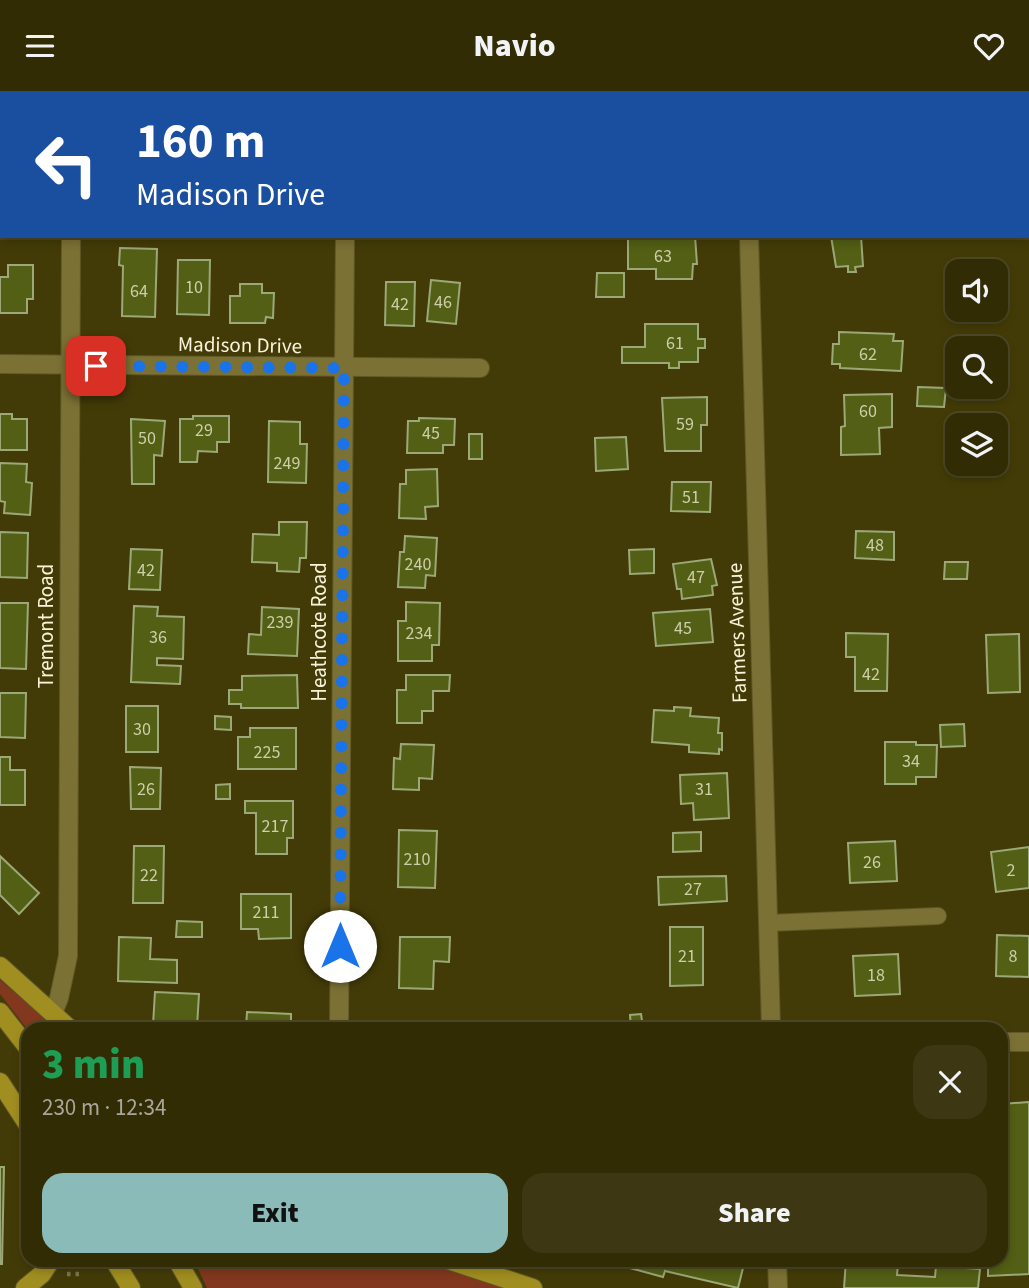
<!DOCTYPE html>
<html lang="en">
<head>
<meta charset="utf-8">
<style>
  :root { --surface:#322c05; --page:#3d3813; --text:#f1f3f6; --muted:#a8a79a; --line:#4d4827; --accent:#8bbbb9 }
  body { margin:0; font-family:"Source Sans 3",sans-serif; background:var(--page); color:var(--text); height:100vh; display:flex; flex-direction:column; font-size:26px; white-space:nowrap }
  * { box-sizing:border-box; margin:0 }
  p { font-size:23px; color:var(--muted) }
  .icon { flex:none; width:38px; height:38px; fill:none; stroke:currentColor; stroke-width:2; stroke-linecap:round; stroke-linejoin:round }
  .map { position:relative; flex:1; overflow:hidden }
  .drawer { position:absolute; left:21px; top:931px; width:987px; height:245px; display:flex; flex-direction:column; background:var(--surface); border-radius:21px; box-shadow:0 4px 10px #0003,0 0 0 2px var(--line) }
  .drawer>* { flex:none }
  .banner { position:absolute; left:0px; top:0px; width:1029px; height:147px; box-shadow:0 4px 10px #0003,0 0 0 2px var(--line); background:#1a4fa0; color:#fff; overflow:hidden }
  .controls { position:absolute; left:945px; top:168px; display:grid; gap:14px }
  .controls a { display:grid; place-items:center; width:63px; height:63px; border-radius:14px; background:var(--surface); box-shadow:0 4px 10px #0003,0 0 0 2px var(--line); font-size:35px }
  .pin { position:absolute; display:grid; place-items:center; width:60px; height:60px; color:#fff; margin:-30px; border-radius:14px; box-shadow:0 4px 10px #0006 }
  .me { position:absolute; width:77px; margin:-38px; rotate:0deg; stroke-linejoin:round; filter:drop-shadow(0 0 5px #0008) }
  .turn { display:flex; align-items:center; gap:24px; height:147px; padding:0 21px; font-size:32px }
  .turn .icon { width:91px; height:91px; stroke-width:2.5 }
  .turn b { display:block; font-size:49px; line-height:60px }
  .round { display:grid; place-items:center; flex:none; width:74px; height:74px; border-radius:21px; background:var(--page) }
  .summary { display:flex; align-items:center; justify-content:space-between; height:119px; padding:0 21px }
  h1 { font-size:42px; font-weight:800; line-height:52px; color:#1e9e55 }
  .cta { display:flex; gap:14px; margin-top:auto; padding:14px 21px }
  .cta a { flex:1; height:80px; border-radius:21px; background:var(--accent); color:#111; font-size:28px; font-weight:800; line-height:80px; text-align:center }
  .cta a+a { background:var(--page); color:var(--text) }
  header { display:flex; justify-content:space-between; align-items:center; height:91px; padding:0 21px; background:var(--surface); font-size:32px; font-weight:800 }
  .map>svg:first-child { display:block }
  .green { fill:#81381e }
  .building { fill:#525f14; stroke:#9ca878; stroke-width:2 }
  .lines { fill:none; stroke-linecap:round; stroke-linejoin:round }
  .lane-casing { stroke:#605829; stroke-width:18 }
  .street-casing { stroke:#605829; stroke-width:20 }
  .secondary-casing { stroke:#605829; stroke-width:20 }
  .path { stroke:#7d764b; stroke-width:4.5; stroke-dasharray:3.5 5; stroke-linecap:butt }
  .lane { stroke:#7c7134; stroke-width:16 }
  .street { stroke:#7c7134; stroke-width:18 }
  .secondary { stroke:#a08e20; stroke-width:18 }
  .route { stroke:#1a73e8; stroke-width:12; stroke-dasharray:0 21.6 }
  .labels { text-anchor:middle; stroke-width:7; stroke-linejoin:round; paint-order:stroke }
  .number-label { font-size:18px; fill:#cecea8 }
  .street-label { font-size:21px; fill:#f8f3da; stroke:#433b07 }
</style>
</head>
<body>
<header><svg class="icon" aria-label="menu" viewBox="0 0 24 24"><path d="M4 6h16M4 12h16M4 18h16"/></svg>Navio<svg class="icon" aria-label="heart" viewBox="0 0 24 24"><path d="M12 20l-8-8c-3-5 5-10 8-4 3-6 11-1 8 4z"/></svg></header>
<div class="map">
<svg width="1029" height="1197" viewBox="0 0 1029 1197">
  <rect width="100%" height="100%" fill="#433b07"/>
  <g class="green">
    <polygon points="0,889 57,938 28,939 0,903"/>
    <polygon points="194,1169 428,1169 505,1197 207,1197"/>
  </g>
  <g class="building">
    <rect x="0" y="69" width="2" height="55"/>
    <polygon points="628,145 655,145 655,148 695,145 697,173 693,173 692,188 656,188 656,178 628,178"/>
    <polygon points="831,145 861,145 863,175 855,176 856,181 848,181 848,175 836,176"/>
    <polygon points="120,157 157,158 155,226 122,225 123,175 119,174"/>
    <polygon points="178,169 210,169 209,224 177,223"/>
    <polygon points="8,174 33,174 33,208 27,208 27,222 0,222 0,186 8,186"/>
    <polygon points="597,182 624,182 624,206 596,206"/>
    <polygon points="431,189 460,192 456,233 427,230"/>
    <polygon points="386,191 415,191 414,235 385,234"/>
    <polygon points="240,193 262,193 262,202 274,202 273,227 266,226 265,232 230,232 230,205 240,205"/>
    <polygon points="645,233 698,233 698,248 705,248 705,257 698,257 698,271 679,271 679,277 669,277 669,272 622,272 622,256 645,256"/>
    <polygon points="839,241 894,243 893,250 903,250 901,280 840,277 840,273 832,273 833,253 839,253"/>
    <polygon points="918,296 946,297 944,316 917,315"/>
    <polygon points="892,303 892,336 879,337 880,363 841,364 841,336 845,335 844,304"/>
    <polygon points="707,306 707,334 701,334 701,360 665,360 662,307"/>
    <polygon points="0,323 12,323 12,328 27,328 27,359 0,359"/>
    <polygon points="193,325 229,325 229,351 217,351 217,361 198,360 197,371 180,371 180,328 193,328"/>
    <polygon points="419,327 455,328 454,354 443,354 443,362 407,362 408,330 419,330"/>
    <polygon points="131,328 165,330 162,365 154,364 154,393 132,393"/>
    <polygon points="269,330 300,331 300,353 307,353 306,392 268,391"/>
    <rect x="469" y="343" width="13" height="25"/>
    <polygon points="626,346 628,378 596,380 595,347"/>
    <polygon points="0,372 27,373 26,391 32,392 30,424 4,422 5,411 0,410"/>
    <polygon points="437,378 438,415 425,416 426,428 399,427 400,393 406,393 406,379"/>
    <polygon points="672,391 711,391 710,421 671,420"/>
    <polygon points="279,431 307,431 306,467 300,467 299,481 277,480 277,472 252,471 253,443 279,444"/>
    <polygon points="856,440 894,441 894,469 855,467"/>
    <polygon points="0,441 28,442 27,487 0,486"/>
    <polygon points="405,445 437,447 435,485 426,484 425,497 398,496 400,461 404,461"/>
    <polygon points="131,458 162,459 160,499 129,498"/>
    <polygon points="654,458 654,482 630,483 629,459"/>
    <polygon points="711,468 717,494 712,495 713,504 682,508 681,498 677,498 673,473"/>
    <polygon points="945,471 968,471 967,488 944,488"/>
    <polygon points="406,511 440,512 439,554 432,554 432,570 398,570 398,530 406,530"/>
    <polygon points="0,512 28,512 26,578 0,577"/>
    <polygon points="134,515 158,516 157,525 184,526 183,568 157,567 157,574 181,575 180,593 131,591"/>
    <polygon points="262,516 299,518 297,565 248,563 249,543 261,544"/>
    <polygon points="710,518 713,551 656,555 653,522"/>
    <polygon points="846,542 888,543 887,600 855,600 855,566 846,566"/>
    <polygon points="1019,543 1020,601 988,602 986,544"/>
    <polygon points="297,584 298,617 241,617 241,613 229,613 229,599 242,599 242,585"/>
    <polygon points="406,584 450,584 449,600 433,600 433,620 422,620 422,632 397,632 397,599 406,599"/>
    <polygon points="0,602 26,602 25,647 0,646"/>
    <rect x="126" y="615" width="32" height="46"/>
    <polygon points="674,616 691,617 690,625 719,627 718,642 722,642 722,659 719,658 719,663 689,661 689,654 652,651 654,619 674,620"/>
    <polygon points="215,625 231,626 231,639 215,638"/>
    <polygon points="964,633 965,655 941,656 940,634"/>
    <polygon points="250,637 296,637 296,678 238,678 238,646 250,646"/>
    <polygon points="885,651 916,651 916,654 937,654 936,686 916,686 916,693 885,693"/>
    <polygon points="401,653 434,654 432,688 419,687 419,699 393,698 394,667 400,668"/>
    <polygon points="0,666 10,666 10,679 25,679 25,714 0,714"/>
    <polygon points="130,676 161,677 160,718 131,718"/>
    <polygon points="727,682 729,727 694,729 693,712 681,713 680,684"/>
    <polygon points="230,693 230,708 216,708 216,694"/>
    <polygon points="245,710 293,710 293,747 287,747 287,763 256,763 256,722 245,722"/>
    <polygon points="399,739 437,740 435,797 398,796"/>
    <polygon points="701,741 701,760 673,761 673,742"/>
    <polygon points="895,750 897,790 850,792 848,752"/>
    <polygon points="134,755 164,755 163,812 133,812"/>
    <polygon points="1029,756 1029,797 996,801 991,761"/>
    <polygon points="0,765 39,802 19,823 0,804"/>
    <polygon points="726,785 727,810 659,814 658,786"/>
    <polygon points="241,803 291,803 291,847 259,848 258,838 241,838"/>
    <polygon points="177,830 202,831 202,846 176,846"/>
    <polygon points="670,836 703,836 703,894 670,895"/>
    <polygon points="997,844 1029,845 1029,886 996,885"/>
    <polygon points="119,846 151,847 150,868 177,869 177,892 118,890"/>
    <polygon points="400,846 450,846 449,871 434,870 433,898 399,897"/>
    <polygon points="898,863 900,903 855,905 853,865"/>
    <polygon points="155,901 199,903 197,936 153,934"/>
    <polygon points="247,921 291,923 291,937 297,938 246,937"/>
    <polygon points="641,923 643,936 631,937 630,924"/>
    <polygon points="695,933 695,937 728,936 728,938 678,938 678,934"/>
    <polygon points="1029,1011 1029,1183 988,1185 988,1169 1001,1169 1001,1013"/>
    <polygon points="0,1076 4,1076 2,1173 0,1173"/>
    <polygon points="625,1169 745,1169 738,1197 665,1180 663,1186 630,1177 632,1171"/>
    <polygon points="846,1169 898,1173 897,1184 935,1186 936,1175 980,1178 978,1197 844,1197"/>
  </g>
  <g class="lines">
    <g class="lane-casing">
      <polyline id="lane" points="768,832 938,825"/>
    </g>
    <g class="street-casing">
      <g id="street">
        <polyline points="746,0 746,2"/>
        <polyline points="73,2 73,0"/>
        <polyline points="347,2 347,0"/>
        <polyline points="749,145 771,938"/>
        <polyline points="0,273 480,277"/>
        <polyline points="53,922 59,907 68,865 71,145"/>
        <polyline points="339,938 345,145"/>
        <polyline points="1001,951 1029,951"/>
        <polyline points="777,1169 778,1197"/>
      </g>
    </g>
    <g class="secondary-casing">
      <g id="secondary">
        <polyline points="0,875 70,938"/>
        <polyline points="0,921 28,957"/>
        <polyline points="0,991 28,1034"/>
        <polyline points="114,1169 131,1197"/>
        <polyline points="177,1169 193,1197"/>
        <polyline points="448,1169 533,1197"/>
        <polyline points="25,1197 42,1183 51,1169"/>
      </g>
    </g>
    <polyline class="path" points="67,1183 84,1183"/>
    <use href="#lane" class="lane"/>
    <use href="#street" class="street"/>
    <use href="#secondary" class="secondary"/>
  </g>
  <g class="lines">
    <polyline class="route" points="96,275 344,277 340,855"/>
  </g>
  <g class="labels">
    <g class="number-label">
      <text x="663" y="171">63</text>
      <text x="194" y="202">10</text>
      <text x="139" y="206">64</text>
      <text x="443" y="217">46</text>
      <text x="400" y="219">42</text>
      <text x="675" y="258">61</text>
      <text x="868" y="269">62</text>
      <text x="868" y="326">60</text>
      <text x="685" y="339">59</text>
      <text x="204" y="345">29</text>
      <text x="431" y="348">45</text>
      <text x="147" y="353">50</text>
      <text x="287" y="378">249</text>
      <text x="691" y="412">51</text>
      <text x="875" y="460">48</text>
      <text x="418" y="479">240</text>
      <text x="146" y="485">42</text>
      <text x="696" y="492">47</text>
      <text x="280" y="537">239</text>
      <text x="683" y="543">45</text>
      <text x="419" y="548">234</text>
      <text x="158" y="552">36</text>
      <text x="871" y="589">42</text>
      <text x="142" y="644">30</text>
      <text x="267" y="667">225</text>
      <text x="911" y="676">34</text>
      <text x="146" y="704">26</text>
      <text x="704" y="704">31</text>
      <text x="275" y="741">217</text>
      <text x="417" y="774">210</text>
      <text x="872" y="777">26</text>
      <text x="1011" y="785">2</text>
      <text x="149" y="790">22</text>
      <text x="693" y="804">27</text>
      <text x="266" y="827">211</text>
      <text x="687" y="871">21</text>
      <text x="1013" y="871">8</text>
      <text x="876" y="890">18</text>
    </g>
    <g class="street-label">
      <text transform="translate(240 254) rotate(1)" y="7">Madison Drive</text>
      <text transform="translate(46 535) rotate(-90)" y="7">Tremont Road</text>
      <text transform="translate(319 541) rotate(-90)" y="7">Heathcote Road</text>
      <text transform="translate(737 542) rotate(-92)" y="7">Farmers Avenue</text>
    </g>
  </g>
</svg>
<div class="controls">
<a><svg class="icon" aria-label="sound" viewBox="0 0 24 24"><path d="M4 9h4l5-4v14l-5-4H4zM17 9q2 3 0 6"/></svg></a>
<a><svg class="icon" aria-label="search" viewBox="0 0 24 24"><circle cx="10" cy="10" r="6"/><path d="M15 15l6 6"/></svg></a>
<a><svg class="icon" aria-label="layers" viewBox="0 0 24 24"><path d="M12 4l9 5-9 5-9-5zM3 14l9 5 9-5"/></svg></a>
</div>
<div class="pin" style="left:96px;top:275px;background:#d93025"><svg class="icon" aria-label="arrive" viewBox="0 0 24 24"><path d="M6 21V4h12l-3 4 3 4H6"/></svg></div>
<svg class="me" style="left:340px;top:855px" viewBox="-20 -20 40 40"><circle r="19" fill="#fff"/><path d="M0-13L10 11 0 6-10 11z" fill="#1a73e8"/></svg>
<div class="banner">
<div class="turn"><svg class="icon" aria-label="left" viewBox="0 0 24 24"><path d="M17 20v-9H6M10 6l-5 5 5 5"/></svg><div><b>160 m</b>Madison Drive</div></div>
</div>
<section class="drawer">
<div class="summary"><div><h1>3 min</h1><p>230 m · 12:34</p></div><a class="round"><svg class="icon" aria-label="close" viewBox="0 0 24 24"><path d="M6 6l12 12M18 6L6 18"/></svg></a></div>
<div class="cta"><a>Exit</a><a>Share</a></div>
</section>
</div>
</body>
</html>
